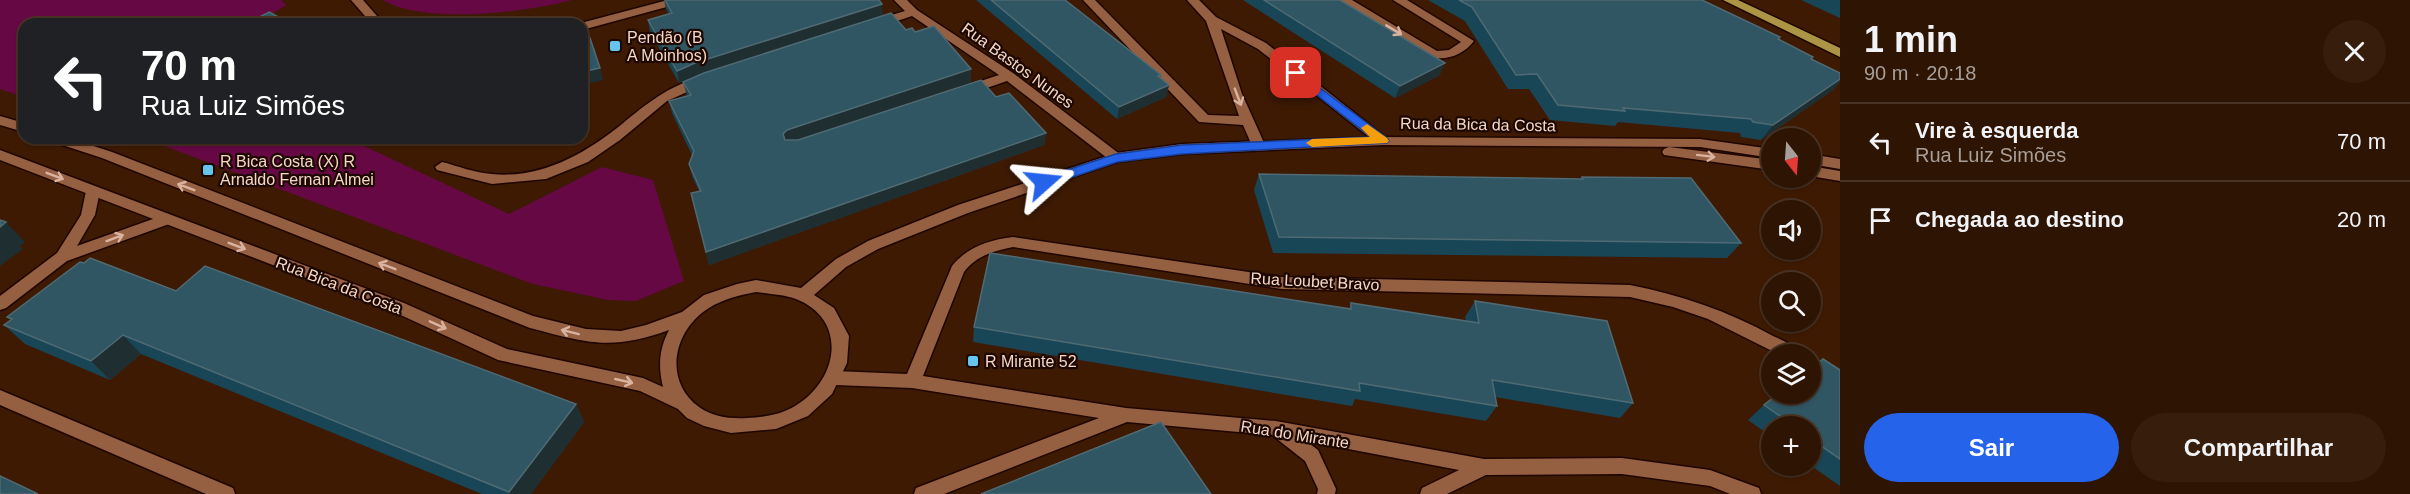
<!DOCTYPE html>
<html lang="pt">
<head>
<meta charset="utf-8">
<style>
  :root { --surface:#2e1402; --page:#361d0c; --text:#f1f3f6; --muted:#a79e99; --line:#493324; --accent:#2563eb }
  body { margin:0; font-family:Helvetica,sans-serif; background:var(--page); color:var(--text); height:100vh; display:flex; flex-direction:column; font-size:22px; white-space:nowrap }
  * { box-sizing:border-box; margin:0 }
  p { font-size:20px; color:var(--muted) }
  .icon { flex:none; width:33px; height:33px; fill:none; stroke:currentColor; stroke-width:2; stroke-linecap:round; stroke-linejoin:round }
  .map { position:relative; flex:1; overflow:hidden }
  .details { display:flex; flex-direction:column; background:var(--surface); width:570px }
  .details>* { flex:none }
  .top-card { position:absolute; left:18px; top:18px; width:570px; height:126px; border-radius:18px; box-shadow:0 2px 4px #0004,0 0 0 2px var(--line); background:#202124; color:#fff; overflow:hidden }
  .needle { width:39px; rotate:163deg }
  .tools { position:absolute; left:1761px; top:128px; display:grid; gap:12px }
  .tools a { display:grid; place-items:center; width:60px; height:60px; border-radius:50%; background:var(--surface); box-shadow:0 2px 4px #0004,0 0 0 2px var(--line); font-size:30px }
  .pin { position:absolute; display:grid; place-items:center; width:51px; height:51px; color:#fff; margin:-26px; border-radius:12px; box-shadow:0 3px 9px #0006 }
  .me { position:absolute; width:66px; margin:-33px; rotate:72deg; stroke-linejoin:round; filter:drop-shadow(0 0 4px #0008) }
  .turn { display:flex; align-items:center; gap:21px; height:126px; padding:0 24px; font-size:27px }
  .turn .icon { width:78px; height:78px; stroke-width:2.5 }
  .turn b { display:block; font-size:42px; line-height:51px }
  .round { display:grid; place-items:center; flex:none; width:63px; height:63px; border-radius:32px; background:var(--page) }
  .head { display:flex; align-items:center; justify-content:space-between; height:102px; padding:0 24px }
  h1 { font-size:36px; font-weight:600; line-height:45px }
  .action { display:flex; gap:12px; margin-top:auto; padding:12px 24px }
  .action a { flex:1; height:69px; border-radius:36px; background:var(--accent); color:#fff; font-size:24px; font-weight:600; line-height:69px; text-align:center }
  .action a+a { background:var(--page); color:var(--text) }
  ul { padding:0; list-style:none }
  li { display:flex; align-items:center; gap:18px; height:78px; padding:0 24px; border-top:2px solid var(--line) }
  li div { flex:1 }
  li b { display:block; font-size:22px }
  li em { font-style:normal }
  main { display:flex; flex:1; min-height:0 }
  .map>svg:first-child { display:block }
  .green { fill:#660843 }
  .lines { fill:none; stroke-linecap:round; stroke-linejoin:round }
  .street-casing { stroke:#1f0600; stroke-width:3 }
  .secondary-casing { stroke:#1f0600; stroke-width:3 }
  .primary-casing { stroke:#1f0600; stroke-width:3 }
  .street { fill:#955f42; fill-rule:evenodd }
  .secondary { fill:#955f42; fill-rule:evenodd }
  .primary { fill:#ab9545; fill-rule:evenodd }
  .wall { fill:#194657 }
  .shaded-wall { fill:#1e2e31 }
  .building { fill:#305663; stroke:#4f6a73; stroke-width:1.5 }
  .oneway { stroke:#d9b39f }
  .route { fill:#2563eb; stroke:#184099; stroke-width:1.5 }
  .slow { fill:#f59e0b }
  .poi-dot { fill:#65c5ef; stroke:#1c0801; stroke-width:2 }
  .labels { text-anchor:middle; stroke-width:4.5; stroke-linejoin:round; paint-order:stroke }
  .poi-label { font-size:16px; fill:#f6d7c7; stroke:#1c0801; text-anchor:start }
  .street-label { font-size:16px; fill:#f6d7c7; stroke:#1c0801 }
</style>
</head>
<body>
<main>
<div class="map">
<svg width="1840" height="494" viewBox="0 0 1840 494">
  <rect width="100%" height="100%" fill="#3e1a03"/>
  <g class="green">
    <polygon points="0,0 281,0 286,5 255,24 24,24 24,97 0,89"/>
    <path d="M383,0H572C528,12 423,25 383,0Z"/>
    <polygon points="143,138 347,138 509,214 602,167 653,180 684,281 636,301 608,300 533,284"/>
  </g>
  <g class="lines">
    <g class="street-casing">
      <g id="street">
        <polygon points="351,0 363,0 384,24 372,24"/>
        <polygon points="668,0 687,0 685,2 582,30 582,24 577,24"/>
        <polygon points="894,0 907,0 917,10 1013,73 1121,155 1123,158 1121,161 1111,161 1007,81 972,93 962,93 961,90 962,87 999,75 912,16 879,27 871,27 871,21 905,11"/>
        <polygon points="1083,0 1095,0 1208,115 1239,116 1206,21 1187,0 1199,0 1216,17 1266,43 1390,141 1388,144 1378,144 1258,49 1221,29 1242,94 1265,145 1263,148 1253,148 1243,125 1199,122"/>
        <path d="M1338,0H1352L1437,51L1449,50L1461,42L1393,0H1407L1474,41C1463,55 1447,61 1430,57Z"/>
        <path d="M701,77L705,78L707,81L705,84L667,101L620,140L588,162L546,179L492,184L437,170L435,167L442,162C458,166 475,173 492,174C541,179 585,154 622,124C646,104 670,85 701,77Z"/>
        <polygon points="93,186 100,191 95,215 77,246 167,214 174,219 172,223 67,261 6,308 0,310 0,296 57,253 81,215 86,191"/>
        <path d="M1013,237L1282,277L1630,285C1681,295 1728,311 1773,336C1782,340 1795,345 1799,354H1778L1708,319L1673,307L1630,297L1282,289L1013,247C993,251 976,256 964,272L923,376L1126,408L1276,421L1484,459L1622,458L1710,470L1759,488L1761,494H1730L1710,486L1622,474L1486,475L1447,494H1420L1422,488L1459,470L1306,441L1318,450L1336,489L1335,494H1317L1318,489L1305,461L1272,435L1127,422L944,494H914L916,488L1099,418L912,388L835,385L829,383L827,378L829,373L835,371L907,374L952,266C967,247 989,240 1013,237Z"/>
        <polygon points="0,390 233,488 235,494 206,494 0,405"/>
      </g>
    </g>
    <g class="secondary-casing">
      <g id="secondary">
        <polygon points="0,116 24,123 24,132 0,125"/>
        <path d="M1383,137L1700,139L1772,149V158L1700,147L1383,145L1182,154L1117,162L968,213L878,249L846,267L814,295L834,308L849,336L847,363L832,394L808,416L776,429L731,433L704,426L687,418L678,409L640,391L498,360L392,311L0,160V150L404,303L507,349L643,378L663,387C658,366 659,349 669,330C612,351 587,343 530,328L102,158L50,141L48,138H69L112,152L533,316L586,329L621,331L646,325L682,312L704,295L737,284L756,280L801,288L836,259L868,241L958,205L1116,153L1182,144ZM756,292C769,294 785,295 796,299C849,320 838,381 795,406C780,415 764,417 747,418C730,419 713,417 699,407C663,381 673,330 709,308C723,299 740,295 756,292Z"/>
        <polygon points="1669,147 1772,160 1772,170 1664,155 1662,152 1664,149"/>
        <polygon points="1810,154 1840,159 1840,169 1810,164"/>
        <polygon points="1810,166 1840,171 1840,181 1810,176"/>
      </g>
    </g>
    <g class="primary-casing">
      <polygon id="primary" points="1723,0 1738,0 1840,48 1840,57"/>
    </g>
    <use href="#street" class="street"/>
    <use href="#secondary" class="secondary"/>
    <use href="#primary" class="primary"/>
  </g>
  <g class="wall">
    <polygon points="664,0 879,0 883,15 906,30 915,32 971,69 971,82 796,140 996,97 1046,133 1044,145 709,265 691,193 699,191 692,176 689,164 692,155 672,113 669,101 687,96 683,82 704,73 679,83 650,32 648,20 669,14 666,9"/>
    <polygon points="976,0 1065,0 1161,75 1160,78 1169,85 1166,97 1117,119"/>
    <polygon points="1243,0 1340,0 1440,75 1395,98"/>
    <polygon points="1428,0 1702,0 1780,37 1779,39 1811,59 1840,73 1840,82 1833,90 1761,140 1741,137 1740,133 1618,122 1615,126 1550,120 1529,89 1508,89 1465,21"/>
    <polygon points="1801,0 1840,0 1840,18"/>
    <polygon points="1259,174 1580,179 1582,177 1741,243 1727,258 1273,253 1254,190"/>
    <polygon points="176,291 576,404 584,422 531,494 482,494 141,354 110,380 25,344 4,325 11,320 7,317"/>
    <polygon points="1475,301 1633,403 1620,418 1495,397 1497,406 1486,421 1355,399 1352,406 973,342 974,327 1349,309 1351,303 1466,321 1465,317"/>
    <polygon points="1840,370 1840,486 1810,465 1810,426 1772,426 1772,437 1748,420 1764,405"/>
  </g>
  <g class="shaded-wall">
    <polygon points="882,4 883,16 697,75 679,83 677,71 695,63"/>
    <polygon points="1445,63 1440,75 1395,98 1400,86"/>
    <polygon points="600,68 603,80 582,85 582,72"/>
    <polygon points="971,69 971,82 788,143 785,147 783,134 787,130"/>
    <polygon points="1840,79 1840,82 1833,90 1761,140 1773,125"/>
    <polygon points="1169,85 1166,97 1117,119 1119,107"/>
    <polygon points="1046,133 1044,145 709,265 706,252"/>
    <polygon points="6,222 25,242 20,246 23,249 0,266 0,227"/>
    <polygon points="123,335 141,354 110,380 91,361"/>
    <polygon points="576,404 584,422 531,494 510,494 509,492"/>
  </g>
  <g class="building">
    <polygon points="665,0 879,0 882,4 695,63 677,71 648,20 672,13"/>
    <polygon points="991,0 1065,0 1161,75 1158,76 1169,85 1119,107"/>
    <polygon points="1264,0 1340,0 1445,63 1400,86"/>
    <polygon points="1459,0 1702,0 1780,37 1778,39 1813,57 1811,59 1840,73 1840,79 1773,125 1753,122 1751,119 1623,108 1625,111 1558,105 1537,74 1516,75 1472,7"/>
    <polygon points="269,12 291,24 246,24"/>
    <polygon points="891,13 906,30 912,28 915,32 934,26 971,69 787,130 783,134 785,140 798,140 981,80 996,97 1009,93 1046,133 706,252 691,193 701,191 689,164 694,151 669,101 691,95 683,82 704,73"/>
    <polygon points="590,38 600,68 582,72 582,40"/>
    <polygon points="1259,174 1583,179 1582,177 1691,178 1741,243 1279,237"/>
    <polygon points="0,220 6,222 0,227"/>
    <polygon points="990,253 1351,309 1351,303 1479,323 1475,301 1607,321 1633,403 1492,380 1497,406 1359,383 1360,391 974,327"/>
    <polygon points="90,258 176,291 205,266 576,404 509,492 123,335 91,361 4,325 12,319 7,317 80,262 84,263"/>
    <polygon points="1823,359 1840,370 1840,459 1810,438 1810,426 1794,426 1764,405 1779,393 1810,393 1810,369"/>
    <polygon points="1161,422 1211,494 981,494"/>
    <polygon points="0,476 38,494 0,494"/>
  </g>
  <defs><path id="oneway-shaft" d="M-6 0H5M1.5-3L5.5 0L1.5 3" fill="none" stroke-width="1.6" stroke-linecap="round" stroke-linejoin="round" transform="scale(1.5)"/></defs>
  <g class="oneway">
    <use href="#oneway-shaft" transform="translate(1394 30) rotate(31)"/>
    <use href="#oneway-shaft" transform="translate(1238 97) rotate(69)"/>
    <use href="#oneway-shaft" transform="translate(1706 156) rotate(7)"/>
    <use href="#oneway-shaft" transform="translate(55 176) rotate(21)"/>
    <use href="#oneway-shaft" transform="translate(186 187) rotate(-159)"/>
    <use href="#oneway-shaft" transform="translate(115 238) rotate(-20)"/>
    <use href="#oneway-shaft" transform="translate(237 246) rotate(21)"/>
    <use href="#oneway-shaft" transform="translate(387 266) rotate(-159)"/>
    <use href="#oneway-shaft" transform="translate(438 325) rotate(24)"/>
    <use href="#oneway-shaft" transform="translate(570 332) rotate(-166)"/>
    <use href="#oneway-shaft" transform="translate(624 381) rotate(13)"/>
  </g>
  <polygon class="route" points="1296,70 1387,138 1389,141 1387,143 1182,154 1117,162 1044,187 1038,182 1039,179 1116,154 1182,145 1371,137 1292,76 1292,71"/>
  <polygon class="slow" points="1367,124 1387,138 1389,141 1387,143 1312,147 1306,143 1312,139 1370,137 1361,128"/>
  <g class="poi-dot">
    <rect x="609" y="40" width="12" height="12" rx="3"/>
    <rect x="202" y="164" width="12" height="12" rx="3"/>
    <rect x="967" y="355" width="12" height="12" rx="3"/>
  </g>
  <g class="labels">
    <g class="poi-label">
      <text x="627" y="43">Pendão (B<tspan x="627" dy="18">A Moinhos)</tspan></text>
      <text x="220" y="167">R Bica Costa (X) R<tspan x="220" dy="18">Arnaldo Fernan Almei</tspan></text>
      <text x="985" y="367">R Mirante 52</text>
    </g>
    <g class="street-label">
      <text transform="translate(1018 65) rotate(36)" y="6">Rua Bastos Nunes</text>
      <text transform="translate(1478 124) rotate(1)" y="6">Rua da Bica da Costa</text>
      <text transform="translate(1315 281) rotate(3)" y="6">Rua Loubet Bravo</text>
      <text transform="translate(339 285) rotate(21)" y="6">Rua Bica da Costa</text>
      <text transform="translate(1295 434) rotate(9)" y="6">Rua do Mirante</text>
    </g>
  </g>
</svg>
<div class="tools">
<a><svg class="needle" viewBox="-14 -14 28 28"><path d="M0-13l5 13h-10z" fill="#e53935"/><path d="M0 13l5-13h-10z" fill="#a79e99"/></svg></a>
<a><svg class="icon" aria-label="sound" viewBox="0 0 24 24"><path d="M4 9h4l5-4v14l-5-4H4zM17 9q2 3 0 6"/></svg></a>
<a><svg class="icon" aria-label="search" viewBox="0 0 24 24"><circle cx="10" cy="10" r="6"/><path d="M15 15l6 6"/></svg></a>
<a><svg class="icon" aria-label="layers" viewBox="0 0 24 24"><path d="M12 4l9 5-9 5-9-5zM3 14l9 5 9-5"/></svg></a>
<a>+</a>
</div>
<div class="pin" style="left:1296px;top:73px;background:#d93025"><svg class="icon" aria-label="arrive" viewBox="0 0 24 24"><path d="M6 21V4h12l-3 4 3 4H6"/></svg></div>
<svg class="me" style="left:1044px;top:182px" viewBox="-20 -20 40 40"><path d="M0-17L14 15 0 8-14 15z" fill="#2563eb" stroke="#fff" stroke-width="4"/></svg>
<div class="top-card">
<div class="turn"><svg class="icon" aria-label="left" viewBox="0 0 24 24"><path d="M17 20v-9H6M10 6l-5 5 5 5"/></svg><div><b>70 m</b>Rua Luiz Simões</div></div>
</div>
</div>
<section class="details">
<div class="head"><div><h1>1 min</h1><p>90 m · 20:18</p></div><a class="round"><svg class="icon" aria-label="close" viewBox="0 0 24 24"><path d="M6 6l12 12M18 6L6 18"/></svg></a></div>
<ul>
<li><svg class="icon" aria-label="left" viewBox="0 0 24 24"><path d="M17 20v-9H6M10 6l-5 5 5 5"/></svg><div><b>Vire à esquerda</b><p>Rua Luiz Simões</p></div><em>70 m</em></li>
<li><svg class="icon" aria-label="arrive" viewBox="0 0 24 24"><path d="M6 21V4h12l-3 4 3 4H6"/></svg><div><b>Chegada ao destino</b></div><em>20 m</em></li>
</ul>
<div class="action"><a>Sair</a><a>Compartilhar</a></div>
</section>
</main>
</body>
</html>
